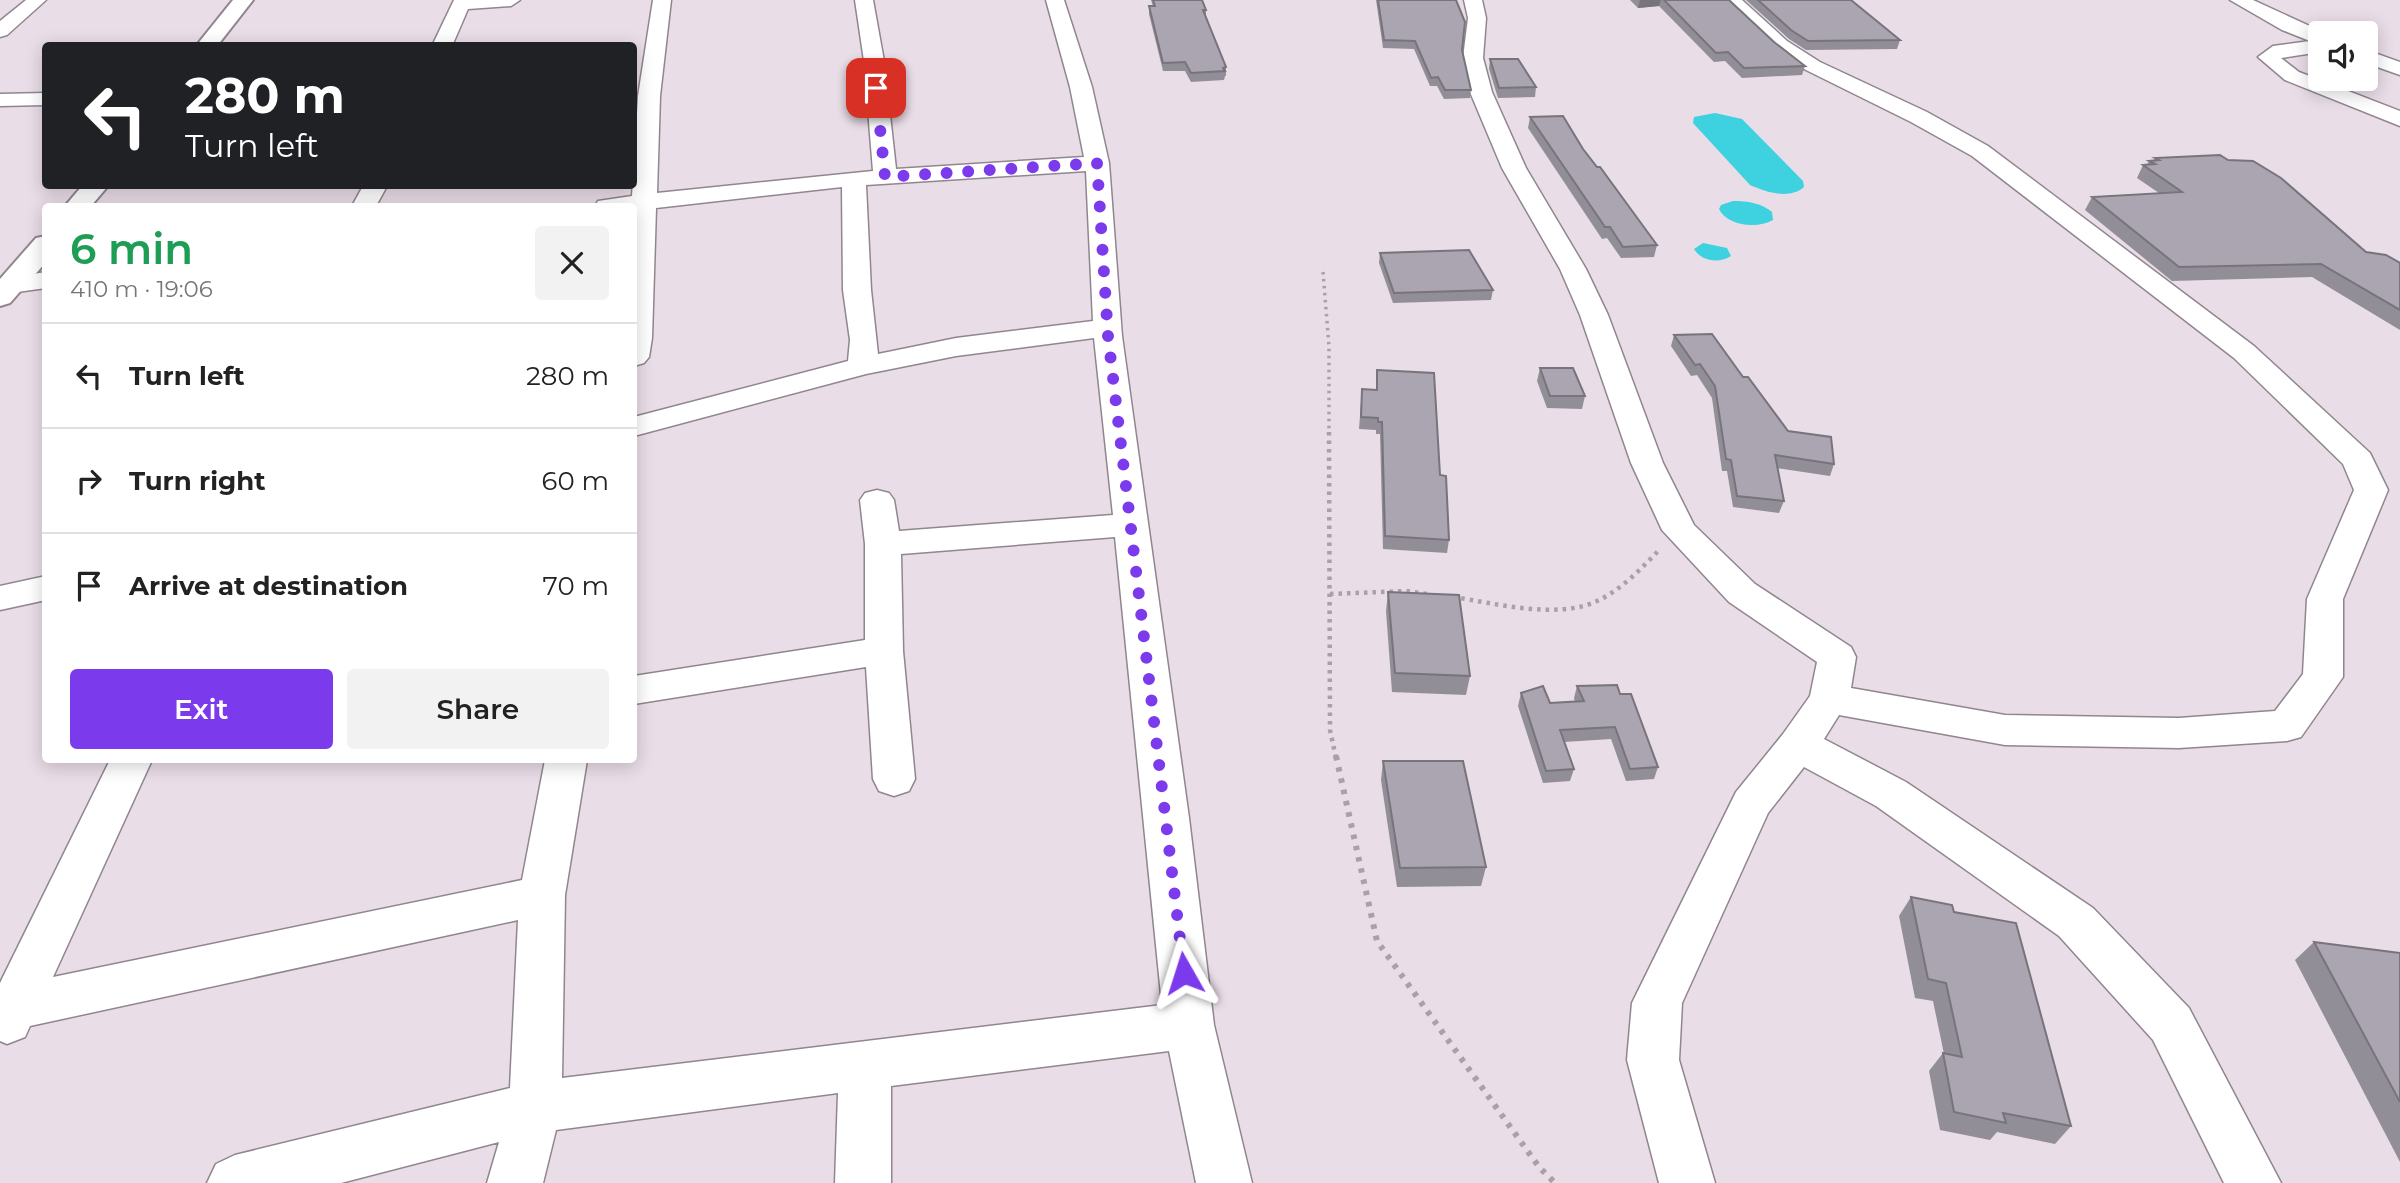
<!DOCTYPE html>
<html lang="en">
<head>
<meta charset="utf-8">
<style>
  :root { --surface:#fff; --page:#f2f2f2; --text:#222; --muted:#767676; --line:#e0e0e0; --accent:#7c3aed }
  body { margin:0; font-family:Montserrat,sans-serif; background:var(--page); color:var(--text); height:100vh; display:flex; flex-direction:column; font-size:26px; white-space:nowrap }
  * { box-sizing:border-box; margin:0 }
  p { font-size:23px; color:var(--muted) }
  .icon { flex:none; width:38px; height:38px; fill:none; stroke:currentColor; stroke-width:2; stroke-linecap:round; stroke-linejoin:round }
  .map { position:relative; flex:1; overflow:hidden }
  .sheet { position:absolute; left:42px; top:203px; width:595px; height:560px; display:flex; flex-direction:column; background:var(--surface); border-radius:7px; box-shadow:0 4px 18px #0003 }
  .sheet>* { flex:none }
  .guide { position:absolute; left:42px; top:42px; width:595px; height:147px; border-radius:7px; box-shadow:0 4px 18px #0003; background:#202124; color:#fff; overflow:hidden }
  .tools { position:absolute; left:2308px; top:21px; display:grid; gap:14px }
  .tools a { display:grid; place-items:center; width:70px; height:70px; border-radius:7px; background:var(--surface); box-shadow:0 4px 18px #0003; font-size:35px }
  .pin { position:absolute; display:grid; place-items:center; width:60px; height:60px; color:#fff; margin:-30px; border-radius:14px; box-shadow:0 4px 10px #0006 }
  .me { position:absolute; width:77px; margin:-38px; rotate:354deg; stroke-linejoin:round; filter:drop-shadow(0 0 5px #0008) }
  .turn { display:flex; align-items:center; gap:24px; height:147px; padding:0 28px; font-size:32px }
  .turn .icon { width:91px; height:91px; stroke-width:2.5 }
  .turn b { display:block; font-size:49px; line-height:60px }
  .round { display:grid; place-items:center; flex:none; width:74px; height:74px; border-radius:7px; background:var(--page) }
  .head { display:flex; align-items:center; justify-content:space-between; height:119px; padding:0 28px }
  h1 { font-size:42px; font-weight:600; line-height:52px; color:#1e9e55 }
  .action { display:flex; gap:14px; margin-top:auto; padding:14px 28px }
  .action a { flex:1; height:80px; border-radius:7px; background:var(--accent); color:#fff; font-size:28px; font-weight:600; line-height:80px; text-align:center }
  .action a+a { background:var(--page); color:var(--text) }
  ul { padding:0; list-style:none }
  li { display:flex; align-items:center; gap:21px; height:105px; padding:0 28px; border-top:2px solid var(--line) }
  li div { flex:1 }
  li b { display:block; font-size:26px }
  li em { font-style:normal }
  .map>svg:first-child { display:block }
  .water { fill:#3ed1df }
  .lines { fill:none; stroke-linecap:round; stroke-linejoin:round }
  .street-casing { stroke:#90868f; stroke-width:3 }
  .secondary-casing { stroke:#90868f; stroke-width:4 }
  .path-far2 { stroke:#aaa0a8; stroke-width:3.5; stroke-dasharray:2.5 4.5; stroke-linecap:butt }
  .path-far1 { stroke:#aaa0a8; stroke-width:4.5; stroke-dasharray:3.5 5; stroke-linecap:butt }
  .path { stroke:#aaa0a8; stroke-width:6; stroke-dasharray:4.5 7; stroke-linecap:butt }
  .street { fill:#fff; fill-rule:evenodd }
  .secondary { fill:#fff; fill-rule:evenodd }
  .wall { fill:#928e98 }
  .shaded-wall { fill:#77747c }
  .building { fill:#aaa5b1; stroke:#77747c; stroke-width:2 }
  .route { stroke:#7c3aed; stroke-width:12; stroke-dasharray:0 21.6 }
</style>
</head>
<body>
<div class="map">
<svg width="2400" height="1183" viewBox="0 0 2400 1183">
  <rect width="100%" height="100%" fill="#e9dde7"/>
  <g class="water">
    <path d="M1715,113L1742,119L1803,181L1804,187C1789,200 1766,192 1750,185L1693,123L1694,117Z"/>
    <path d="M1733,201C1748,201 1761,203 1772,212L1773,220C1757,229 1727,226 1719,209L1721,205Z"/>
    <path d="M1703,243L1727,248L1731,256C1719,264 1701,261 1694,249Z"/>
  </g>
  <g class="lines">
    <g class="street-casing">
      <g id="street">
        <polygon points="26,0 46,0 7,35 0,37 0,21"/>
        <polygon points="454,0 520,0 511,6 468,9 452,46 432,46"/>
        <path d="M653,0H671L660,96L657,193L873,171L864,61L855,0H873L884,61L896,169L1084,157L1070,87L1046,0H1064L1092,87L1109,163L1122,336L1189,818L1214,1025L1252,1183H1196L1169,1051L891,1086V1183H835L838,1093L556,1130L543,1183H487L499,1142L341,1183H207L216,1164L235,1155L510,1088L518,920L30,1026L25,1037L7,1044L0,1041V983L110,760H152L53,977L522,880L545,760H587L565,895L562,1078L1162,1005L1115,537L901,554L903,651L915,779L909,791L894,796L879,791L873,779L866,667L634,704V676L865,640V544L860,500L865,493L877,490L889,493L894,500L899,531L1113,515L1094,338L956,356L866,374L634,436V417L848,361L850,340L843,290L842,187L656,208L652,338L649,357L644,363L634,366V206H595L598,201L632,196L638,96ZM1086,171L1093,321L956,338L878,354L871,290L866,185Z"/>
        <polygon points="1464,0 1482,0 1486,18 1483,58 1492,92 1526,168 1586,269 1608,315 1663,463 1694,525 1755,584 1851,647 1856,657 1851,688 2005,715 2179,718 2275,711 2303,674 2307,599 2354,490 2343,464 2234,358 1972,156 1911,122 1806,70 1773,49 1722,0 1742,0 1787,41 1820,62 1927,112 1988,146 2254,346 2370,453 2388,490 2343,599 2343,677 2301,737 2287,741 2179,748 2005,745 1839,715 1824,739 1906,782 2093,908 2189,1008 2281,1183 2224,1183 2153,1040 2059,936 1876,806 1804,767 1768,813 1682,1003 1679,1060 1715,1183 1659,1183 1627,1060 1632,1003 1736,792 1783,734 1810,696 1817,662 1729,602 1662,530 1631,463 1580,315 1560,269 1502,168 1470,92 1463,58 1468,18"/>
        <polygon points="2230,0 2253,0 2325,33 2320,33 2320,52 2281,58 2299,72 2400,111 2400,126 2285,80 2258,57 2273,46 2310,41 2282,30"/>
        <polygon points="2366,50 2400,62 2400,75 2366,63"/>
        <polygon points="46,93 46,105 0,106 0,94"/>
        <polygon points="363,186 387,186 376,206 352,206"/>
        <polygon points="46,272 46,288 10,293 0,290 0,279"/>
        <polygon points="46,576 46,600 0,610 0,586"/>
      </g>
    </g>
    <g class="secondary-casing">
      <g id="secondary">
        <polygon points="233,0 253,0 217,46 196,46"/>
        <polygon points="82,186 108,186 91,206 65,206"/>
        <polygon points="46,236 46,262 10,303 0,306 0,279 36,238"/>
      </g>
    </g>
    <polyline class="path-far2" points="1323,272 1329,346 1329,434"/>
    <g class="path-far1">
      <polyline points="1329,432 1330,730 1336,758"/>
      <polyline points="1330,594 1406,591 1427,594"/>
      <path d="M1453,597C1494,603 1558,620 1597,601C1621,590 1641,569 1659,550"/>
    </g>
    <polyline class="path" points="1336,756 1377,941 1539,1167 1555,1183"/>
    <use href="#street" class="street"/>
    <use href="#secondary" class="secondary"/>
  </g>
  <g class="wall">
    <polygon points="1151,0 1202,0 1206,10 1206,18 1226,67 1226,76 1225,76 1224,80 1191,82 1185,71 1163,71 1149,14 1149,6 1153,6"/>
    <polygon points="1376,0 1456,0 1462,50 1471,90 1470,98 1444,99 1437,86 1430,86 1414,49 1383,48"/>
    <polygon points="1630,0 1729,0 1774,42 1805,66 1802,75 1742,78 1725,61 1714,62 1659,6 1638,8"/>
    <polygon points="1746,0 1851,0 1900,40 1897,49 1806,50 1789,39"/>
    <polygon points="1490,59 1536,87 1535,97 1498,98 1489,69"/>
    <polygon points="1530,117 1583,149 1657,245 1654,257 1621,258 1607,238 1602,239 1528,128"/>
    <polygon points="2155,158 2366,252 2400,263 2400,330 2312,277 2172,281 2085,210 2092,197 2159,193 2137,178 2143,165 2147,165 2149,161 2154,161"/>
    <polygon points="1380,253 1493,290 1491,300 1393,303 1379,263"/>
    <polygon points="1674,335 1743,377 1788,431 1834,464 1830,476 1777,468 1784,501 1779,513 1733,507 1727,471 1722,471 1712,398 1697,375 1691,376 1671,346"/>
    <polygon points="1540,368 1585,396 1582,409 1547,408 1537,381"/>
    <polygon points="1377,370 1440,475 1449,540 1447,553 1383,549 1380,434 1376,434 1376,430 1359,429 1362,389 1376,389"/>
    <polygon points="1388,592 1470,676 1466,695 1392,692 1386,611"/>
    <polygon points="1577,686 1620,694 1658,767 1654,779 1626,781 1611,739 1564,742 1574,769 1570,781 1543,783 1518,706 1521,693 1550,703 1575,702 1574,698"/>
    <polygon points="1383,761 1486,867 1481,886 1397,887 1381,780"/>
    <polygon points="1911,897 1954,912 2071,1126 2055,1144 1997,1132 1990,1140 1940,1130 1929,1071 1943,1053 1944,1054 1933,1001 1915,998 1899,916"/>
    <polygon points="2314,942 2400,953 2400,1162 2295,960"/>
  </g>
  <polygon class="shaded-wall" points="1640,0 1661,0 1659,6 1638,8"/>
  <g class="building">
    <polygon points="1153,0 1202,0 1206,10 1203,10 1226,67 1223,68 1225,71 1191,73 1185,62 1163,63 1149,6 1155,6"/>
    <polygon points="1378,0 1456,0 1465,22 1462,50 1471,90 1445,90 1438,77 1431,78 1415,41 1384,40"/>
    <polygon points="1664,0 1729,0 1774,42 1805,66 1744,68 1728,52 1716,53"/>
    <polygon points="1758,0 1851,0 1900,40 1808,41 1791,30"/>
    <polygon points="1490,59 1518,59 1536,87 1499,88"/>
    <polygon points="1563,116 1583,149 1597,167 1600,167 1657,245 1623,247 1610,227 1605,227 1530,117"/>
    <polygon points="2220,155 2228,160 2253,161 2281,178 2366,252 2386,255 2400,263 2400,310 2321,264 2179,267 2092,197 2182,192 2143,165 2155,164 2149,161 2159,160 2155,158"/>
    <polygon points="1469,250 1493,290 1394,293 1380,253"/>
    <polygon points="1712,334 1743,377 1748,377 1788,431 1831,437 1834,464 1775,455 1784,501 1737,496 1731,460 1726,459 1715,386 1700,364 1695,365 1674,335"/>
    <polygon points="1540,368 1573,368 1585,396 1550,396"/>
    <polygon points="1377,370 1434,373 1440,475 1446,476 1449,540 1385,536 1382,422 1378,422 1378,418 1361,417 1362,389 1377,390"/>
    <polygon points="1388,592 1459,595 1470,676 1395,673"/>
    <polygon points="1617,685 1620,694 1631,694 1658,767 1630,769 1615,727 1560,730 1574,769 1546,771 1521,693 1543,686 1550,703 1584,701 1577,686"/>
    <polygon points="1383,761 1463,761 1486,867 1400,868"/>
    <polygon points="1911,897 1952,905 1954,912 2016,923 2071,1126 2003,1113 2006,1123 1954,1112 1943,1053 1962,1057 1946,983 1928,979"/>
    <polygon points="2314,942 2400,953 2400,1102"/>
  </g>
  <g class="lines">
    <polyline class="route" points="876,88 885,177 1097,163 1108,336 1184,973"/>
  </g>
</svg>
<div class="tools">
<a><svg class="icon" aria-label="sound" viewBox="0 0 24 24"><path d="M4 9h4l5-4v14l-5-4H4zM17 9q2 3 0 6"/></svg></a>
</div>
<div class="pin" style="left:876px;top:88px;background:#d93025"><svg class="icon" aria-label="arrive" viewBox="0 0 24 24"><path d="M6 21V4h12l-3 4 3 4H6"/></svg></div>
<svg class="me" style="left:1184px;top:973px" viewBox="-20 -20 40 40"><path d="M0-17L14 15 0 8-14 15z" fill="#7c3aed" stroke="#fff" stroke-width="4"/></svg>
<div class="guide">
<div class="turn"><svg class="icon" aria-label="left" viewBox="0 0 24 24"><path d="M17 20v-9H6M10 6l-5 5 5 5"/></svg><div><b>280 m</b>Turn left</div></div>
</div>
<section class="sheet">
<div class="head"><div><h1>6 min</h1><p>410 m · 19:06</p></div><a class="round"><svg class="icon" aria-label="close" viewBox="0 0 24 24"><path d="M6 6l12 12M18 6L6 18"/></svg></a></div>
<ul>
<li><svg class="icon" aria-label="left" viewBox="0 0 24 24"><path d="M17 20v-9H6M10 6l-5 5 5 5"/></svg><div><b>Turn left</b></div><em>280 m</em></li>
<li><svg class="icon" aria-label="right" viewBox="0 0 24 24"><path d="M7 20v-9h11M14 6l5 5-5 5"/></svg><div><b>Turn right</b></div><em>60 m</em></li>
<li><svg class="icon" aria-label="arrive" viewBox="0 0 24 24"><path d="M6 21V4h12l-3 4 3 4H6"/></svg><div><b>Arrive at destination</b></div><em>70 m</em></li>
</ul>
<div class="action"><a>Exit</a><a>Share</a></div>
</section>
</div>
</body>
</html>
